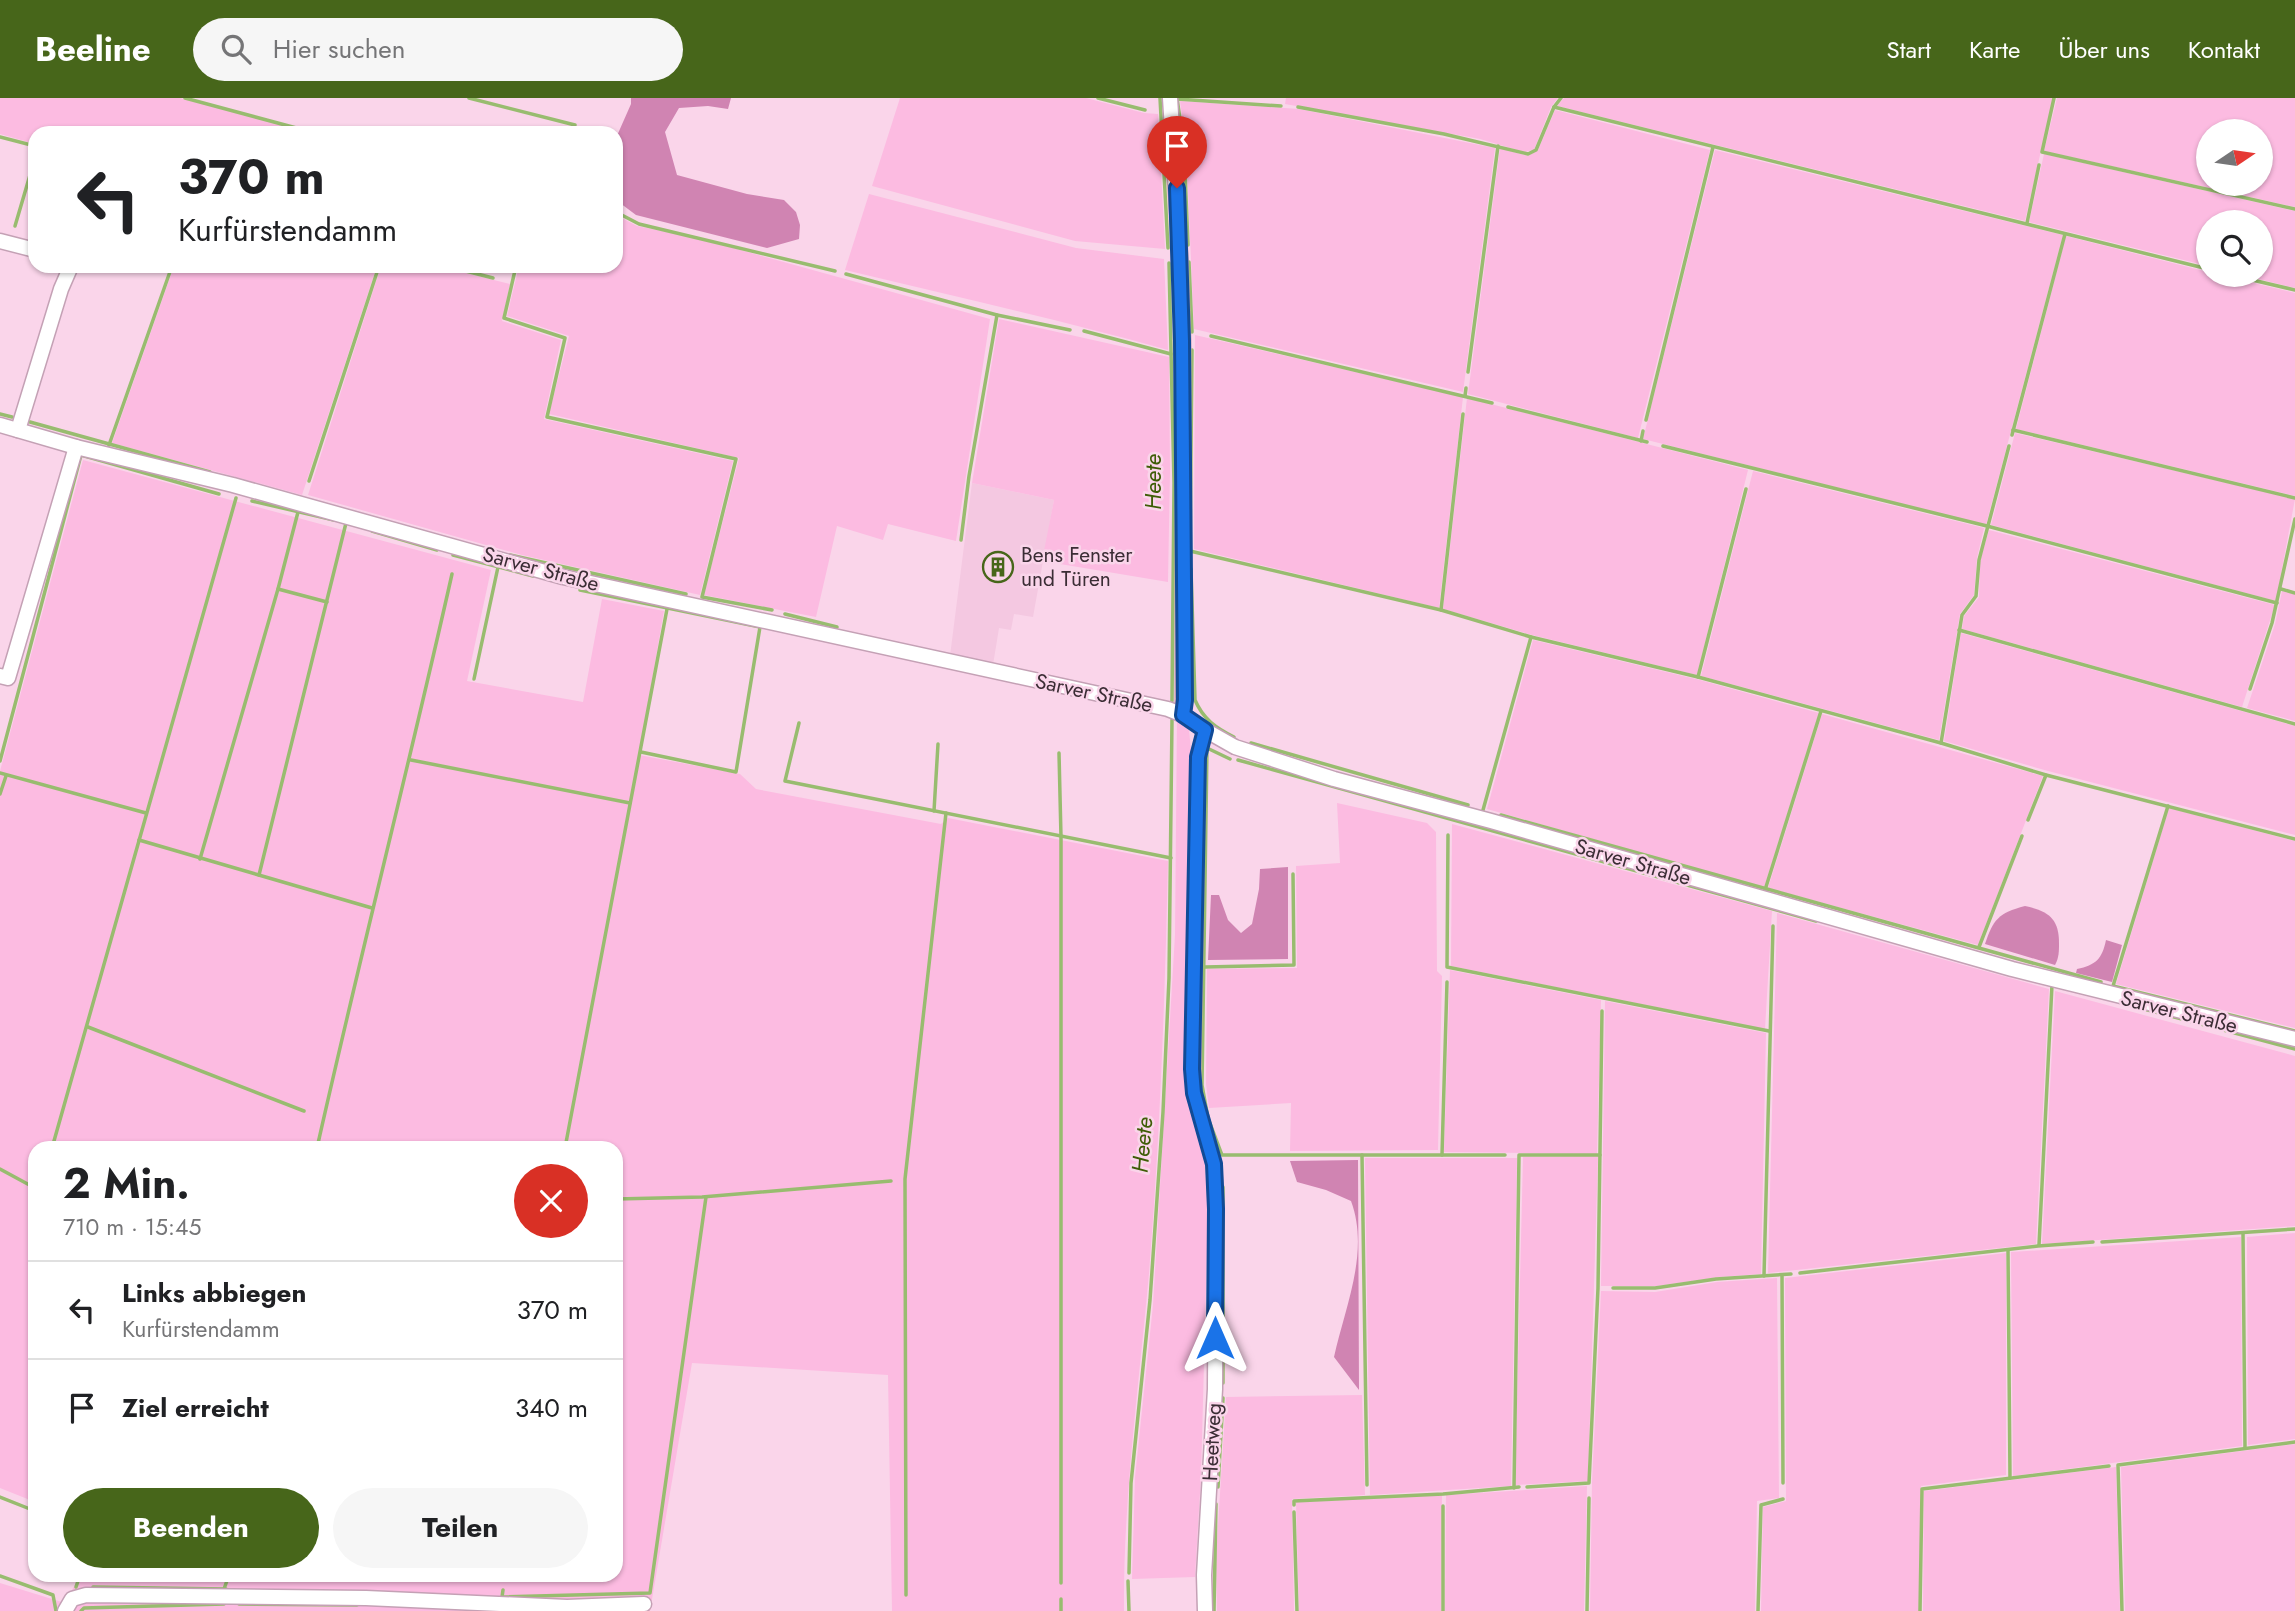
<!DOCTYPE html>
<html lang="de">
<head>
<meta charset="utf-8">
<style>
  :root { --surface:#fff; --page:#f6f6f6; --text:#202124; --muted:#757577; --line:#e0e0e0; --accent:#47661a }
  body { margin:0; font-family:Jost,sans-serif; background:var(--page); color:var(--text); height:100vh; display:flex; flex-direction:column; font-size:26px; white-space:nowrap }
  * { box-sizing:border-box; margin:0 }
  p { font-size:23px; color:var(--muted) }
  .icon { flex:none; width:38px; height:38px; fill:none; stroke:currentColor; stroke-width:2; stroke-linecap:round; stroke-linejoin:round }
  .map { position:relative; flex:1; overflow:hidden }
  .details { position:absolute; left:28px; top:1043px; width:595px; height:441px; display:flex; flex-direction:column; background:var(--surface); border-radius:21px; box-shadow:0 2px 5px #0004 }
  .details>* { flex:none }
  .banner { position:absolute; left:28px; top:28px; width:595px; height:147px; border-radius:21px; box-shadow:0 2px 5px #0004; background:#fff; color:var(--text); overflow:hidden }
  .needle { width:46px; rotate:77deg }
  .controls { position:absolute; left:2196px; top:21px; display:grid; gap:14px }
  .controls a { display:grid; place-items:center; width:77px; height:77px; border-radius:50%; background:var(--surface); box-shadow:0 2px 5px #0004; font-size:35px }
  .pin { position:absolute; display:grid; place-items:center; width:60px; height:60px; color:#fff; margin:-72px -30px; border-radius:50% 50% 50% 0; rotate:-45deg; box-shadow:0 0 7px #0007 }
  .pin .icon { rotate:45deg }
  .me { position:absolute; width:77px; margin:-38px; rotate:0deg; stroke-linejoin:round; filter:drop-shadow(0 0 5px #0008) }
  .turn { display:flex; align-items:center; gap:24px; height:147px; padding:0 35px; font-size:32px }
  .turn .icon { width:91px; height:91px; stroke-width:2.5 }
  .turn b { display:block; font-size:49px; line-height:60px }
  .round { display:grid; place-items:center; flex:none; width:74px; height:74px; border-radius:37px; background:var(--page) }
  .summary { display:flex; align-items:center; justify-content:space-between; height:119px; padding:0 35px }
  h1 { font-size:42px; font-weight:700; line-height:52px }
  .cta { display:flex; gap:14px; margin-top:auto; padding:14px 35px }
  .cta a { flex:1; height:80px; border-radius:42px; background:var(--accent); color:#fff; font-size:28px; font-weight:700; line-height:80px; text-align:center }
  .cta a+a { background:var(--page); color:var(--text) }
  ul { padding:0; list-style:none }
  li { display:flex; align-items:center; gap:21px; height:98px; padding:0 35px; border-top:2px solid var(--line) }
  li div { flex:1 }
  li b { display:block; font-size:26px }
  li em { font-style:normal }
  header { display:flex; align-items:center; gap:42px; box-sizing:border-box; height:98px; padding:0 35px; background:var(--accent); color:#fff }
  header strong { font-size:33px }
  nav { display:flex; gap:38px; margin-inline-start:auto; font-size:24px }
  .search { width:490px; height:63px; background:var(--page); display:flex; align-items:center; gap:18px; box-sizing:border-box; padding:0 24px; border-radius:38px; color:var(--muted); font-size:26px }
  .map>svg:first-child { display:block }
  .built { fill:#f4c8e1 }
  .green { fill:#fcbbe1; fill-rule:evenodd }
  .forest { fill:#d084b2 }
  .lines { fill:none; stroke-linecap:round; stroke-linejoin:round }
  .stream { stroke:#98bc6f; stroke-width:3.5 }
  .street-casing { stroke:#c4a1b5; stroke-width:17 }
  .street { stroke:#fff; stroke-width:14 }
  .route-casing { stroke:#114b97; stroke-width:18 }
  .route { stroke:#1a73e8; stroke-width:12 }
  .labels { text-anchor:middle; stroke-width:5; stroke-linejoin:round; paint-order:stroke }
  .poi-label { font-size:21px; fill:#3b2d35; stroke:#fad5ea; text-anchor:start }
  .street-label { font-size:21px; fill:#3b2d35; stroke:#fad5ea }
  .water-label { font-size:23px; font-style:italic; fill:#3e5d06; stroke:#fad5ea }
</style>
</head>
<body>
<header>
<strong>Beeline</strong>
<div class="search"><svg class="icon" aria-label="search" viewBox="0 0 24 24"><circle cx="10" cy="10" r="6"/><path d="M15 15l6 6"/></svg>Hier suchen</div>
<nav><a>Start</a><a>Karte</a><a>Über uns</a><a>Kontakt</a></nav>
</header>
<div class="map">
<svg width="2295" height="1513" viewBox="0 0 2295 1513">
  <rect width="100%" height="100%" fill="#fad5ea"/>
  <polygon class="built" points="972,385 1054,402 1033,519 1014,516 1011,532 999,530 993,567 950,558"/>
  <g class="green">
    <polygon points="0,0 180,0 313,35 35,35 35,46 0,36"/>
    <polygon points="900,0 1086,0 1144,15 1158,16 1165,151 1075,143 872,88"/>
    <polygon points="1286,0 1558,0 1551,9 1534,52 1524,54 1480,41 1285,6"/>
    <polygon points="1564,0 2053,0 2025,123 1557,8"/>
    <path d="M2057,0H2295V109L2044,53ZM2261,33V86H2208V33Z"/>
    <polygon points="1180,3 1299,11 1495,50 1463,294 1194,231 1186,47"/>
    <polygon points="1555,12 1710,52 1638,340 1468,296 1500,50 1528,58 1538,52"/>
    <polygon points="1715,52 2063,137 1986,427 1643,341"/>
    <polygon points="2044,56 2295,113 2295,190 2242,177 2261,177 2261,124 2208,124 2208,168 2029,124"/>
    <path d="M869,96L1076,150L1164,161L1168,252C1061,222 952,198 845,172Z"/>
    <polygon points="616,117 637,128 697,140 990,221 956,443 888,426 883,442 837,428 816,519 704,497 739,360 549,316 569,238 507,218 519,168 616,168"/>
    <polygon points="2066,138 2208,174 2208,177 2221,177 2295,195 2295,398 2016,331"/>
    <polygon points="174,168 377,168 302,397 112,345"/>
    <polygon points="381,168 437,168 510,186 502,223 561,242 544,321 733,363 700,497 522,457 308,397"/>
    <polygon points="999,221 1169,259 1170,373 1168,484 1042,463 1054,402 972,385"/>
    <polygon points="1195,237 1463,299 1439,510 1194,451"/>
    <polygon points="1467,300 1748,372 1697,577 1532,537 1443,511"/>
    <polygon points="2015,335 2295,401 2276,503 1991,427"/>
    <path d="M83,362L491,472L467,583L583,604L602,501L664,513L639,657L740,676L756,691L941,726L948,720L1168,763C1165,901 1160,1039 1149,1175C1139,1288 1123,1400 1124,1513H892L888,1277L692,1265L650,1513H0V1485L65,1505L80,1477H616V1050H35V1404L0,1390V673Z"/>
    <polygon points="1753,373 1984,430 1977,460 1974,497 1960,516 1939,642 1701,578"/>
    <polygon points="1989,432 2275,507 2242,609 1962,531 1964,518 1979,499 1980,463"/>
    <polygon points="2282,493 2295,496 2295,623 2247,610 2275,526"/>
    <polygon points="1961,535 2295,628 2295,737 2048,673 1944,643"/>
    <polygon points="1533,542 1700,582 1819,615 1764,790 1487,711"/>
    <polygon points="1822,616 2043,678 1978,847 1768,790"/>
    <polygon points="1177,619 1189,632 1191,652 1187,987 1205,1065 1208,1116 1201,1378 1195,1479 1132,1481 1135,1379 1153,1207 1175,837"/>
    <polygon points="1337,705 1427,725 1436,734 1437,873 1442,878 1438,1052 1290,1053 1291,1005 1209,1010 1206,986 1207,871 1297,870 1296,768 1340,765"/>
    <polygon points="2169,710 2295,743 2295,930 2116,886"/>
    <polygon points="1452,726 1772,813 1765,931 1451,868"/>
    <polygon points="1777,815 2049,891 2036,1146 1768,1175"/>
    <polygon points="1450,872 1601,902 1597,1056 1444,1054"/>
    <polygon points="2055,893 2295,958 2295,1128 2042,1146"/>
    <polygon points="1605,903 1766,935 1761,1176 1719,1179 1657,1188 1601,1188"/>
    <polygon points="1598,1058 1588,1383 1515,1387 1523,1059"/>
    <polygon points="1365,1060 1517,1060 1511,1388 1370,1397"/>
    <polygon points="2295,1135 2295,1341 2248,1347 2247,1139"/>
    <polygon points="2241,1139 2242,1348 2013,1378 2011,1154"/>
    <polygon points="2006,1155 2006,1377 1921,1388 1919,1513 1761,1513 1763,1409 1786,1403 1785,1180"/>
    <polygon points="1777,1180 1779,1400 1757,1403 1755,1513 1590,1513 1592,1385 1601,1193 1655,1194 1717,1184"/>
    <polygon points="1362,1297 1365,1397 1292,1401 1294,1513 1217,1513 1216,1460 1226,1299"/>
    <polygon points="2295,1346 2295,1513 2125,1513 2121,1369"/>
    <polygon points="2116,1369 2120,1513 1923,1513 1924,1393"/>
    <polygon points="1587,1388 1584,1513 1445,1513 1446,1397"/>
    <polygon points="1442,1397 1441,1513 1299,1513 1296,1404"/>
  </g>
  <g class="forest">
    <polygon points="631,0 731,0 728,11 708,8 679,10 665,34 677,77 747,96 784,102 796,114 800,127 799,141 767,150 636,117 616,102 616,40 631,6"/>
    <polygon points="1288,769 1288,861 1208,862 1211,797 1219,797 1228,822 1241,835 1252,826 1259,791 1260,771"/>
    <path d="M2025,808C2048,813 2059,820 2059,845C2059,853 2059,860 2055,867L1985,846C1993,822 1998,815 2025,808Z"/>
    <path d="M2106,842L2122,847L2112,884L2076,875L2077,871C2096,867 2102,861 2106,842Z"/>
    <path d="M1358,1062L1359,1292L1334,1259C1345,1209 1370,1154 1351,1103L1326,1092L1297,1084L1290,1063Z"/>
  </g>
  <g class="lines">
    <g class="stream">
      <polyline points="185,0 315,35"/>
      <polyline points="469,0 575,27"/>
      <polyline points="1098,0 1145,12"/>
      <polyline points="1160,0 1168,150"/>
      <polyline points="1177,0 1184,49 1188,147"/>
      <polyline points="2054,0 2042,54 2295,111"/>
      <polyline points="1177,1 1281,8"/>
      <polyline points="1298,9 1444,36 1528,56 1536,52 1554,9 1561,0"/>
      <polyline points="1554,9 2208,171"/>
      <polyline points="0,39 35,48"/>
      <polyline points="616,114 639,126 835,173"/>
      <polyline points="2027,125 2039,67"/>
      <polyline points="15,128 35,60"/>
      <polyline points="1189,164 1192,234"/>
      <polyline points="1169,165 1174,385 1172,603"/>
      <polyline points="446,168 493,180"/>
      <polyline points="516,168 504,220 565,240 547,319 736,361 702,499 772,512"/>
      <polyline points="846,176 997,217 1070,232"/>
      <polyline points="2231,177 2295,192"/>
      <polyline points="1084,233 1171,256"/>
      <polyline points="1211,238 1492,305"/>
      <polyline points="1468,274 1498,48"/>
      <polyline points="1465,298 1466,290"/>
      <polyline points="1508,309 1647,344"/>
      <polyline points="0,316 12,319"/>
      <polyline points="1646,322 1713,49"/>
      <polyline points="30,324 210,374"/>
      <polyline points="2013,332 2295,400"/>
      <polyline points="2012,337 2065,136"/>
      <polyline points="1641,343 1643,333"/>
      <polyline points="109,347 172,168"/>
      <polyline points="1663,348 1987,428 2277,505"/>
      <polyline points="309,383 379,168"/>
      <polyline points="252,403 334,422"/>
      <polyline points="372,433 437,452"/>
      <polyline points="961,442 969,378 997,217"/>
      <polyline points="1190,453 1441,512 1531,539 1698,579 1941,645 2046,677 2295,741"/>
      <polyline points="453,457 533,478"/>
      <polyline points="510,457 686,496"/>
      <polyline points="1190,458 1192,252"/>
      <path d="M1191,471L1195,602C1203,621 1216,630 1234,639"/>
      <polyline points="278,491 327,504"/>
      <polyline points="2281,491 2295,495"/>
      <polyline points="580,492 760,529 736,674 641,654"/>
      <polyline points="1441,512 1463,316"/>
      <polyline points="785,516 837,529"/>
      <polyline points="1959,532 2295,626"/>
      <polyline points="1698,579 1746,391"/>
      <polyline points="474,581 498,469"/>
      <polyline points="2250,591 2272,525 2295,421"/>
      <polyline points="799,625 785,683 1171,760"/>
      <polyline points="1251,645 1468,707"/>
      <polyline points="1941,645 1962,517 1976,498 1979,462 2009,348"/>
      <polyline points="1059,655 1061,739 1061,1485"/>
      <polyline points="1230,661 1207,650 1202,987 1208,1020 1222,1057 1505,1057"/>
      <polyline points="411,662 630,705"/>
      <polyline points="1238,662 1816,823"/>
      <polyline points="0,663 81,357 219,396"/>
      <polyline points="0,675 146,715"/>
      <polyline points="0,696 6,678"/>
      <polyline points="2168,708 2113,888 2295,933"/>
      <polyline points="1483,712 1531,539"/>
      <polyline points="934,713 938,646"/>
      <polyline points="1501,717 2101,884"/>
      <polyline points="2028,722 2046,677"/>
      <polyline points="1448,737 1447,869 1769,933"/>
      <polyline points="139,742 372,810"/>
      <polyline points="200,761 278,491 298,414"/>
      <polyline points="259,777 346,425"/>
      <polyline points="1765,792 1821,613"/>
      <polyline points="1979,849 2022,738"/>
      <polyline points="1205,869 1294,867 1293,776"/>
      <polyline points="2125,906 2295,951"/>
      <polyline points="88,929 304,1013"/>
      <polyline points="52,1050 236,400"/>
      <path d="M317,1050C360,858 409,668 452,476"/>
      <polyline points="565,1050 667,511"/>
      <polyline points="1362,1057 1367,1387"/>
      <polyline points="1442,1057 1447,884"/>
      <polyline points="0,1071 35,1090"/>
      <polyline points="616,1101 702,1099 891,1083"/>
      <polyline points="2243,1135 2245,1350"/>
      <polyline points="2102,1144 2295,1131"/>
      <polyline points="2039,1147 2052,887"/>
      <polyline points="2008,1152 2010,1380"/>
      <polyline points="1800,1175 2038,1148 2093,1144"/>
      <polyline points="1782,1177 1783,1385"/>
      <polyline points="1764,1178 1773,828"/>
      <polyline points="1613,1190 1655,1190 1716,1181 1791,1176"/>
      <polyline points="1223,1285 1223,1089"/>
      <polyline points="1218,1389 1223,1300"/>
      <polyline points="1527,1389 1589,1385 1598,1190 1602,913"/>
      <polyline points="1514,1390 1519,1057 1600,1057"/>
      <polyline points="0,1399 35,1413"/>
      <polyline points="1294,1407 1294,1403 1443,1396 1519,1389"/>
      <polyline points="1294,1414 1297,1513"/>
      <polyline points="1129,1475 1131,1385 1150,1202 1163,1014 1169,880 1172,622"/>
      <polyline points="0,1478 53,1497 56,1513"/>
      <polyline points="504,1481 505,1477"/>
      <polyline points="1128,1483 1129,1513"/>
      <polyline points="76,1489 80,1477"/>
      <polyline points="93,1489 226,1491"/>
      <polyline points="224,1491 229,1477"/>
      <polyline points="503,1492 502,1499 650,1495 706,1099"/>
      <polyline points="906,1497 905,1081 946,715"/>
      <polyline points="239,1506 357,1507"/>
      <polyline points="81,1513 84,1510 224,1506"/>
      <polyline points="1061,1513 1061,1501"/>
      <polyline points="1214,1513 1216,1406"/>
      <polyline points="1443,1513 1443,1408"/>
      <polyline points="1587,1513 1589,1400"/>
      <polyline points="1758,1513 1761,1407 1783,1401"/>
      <polyline points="1920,1513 1922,1391 2109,1368"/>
      <polyline points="2122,1513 2118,1367 2295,1344"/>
    </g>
    <g class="street-casing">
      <g id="street">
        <polyline points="1170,0 1180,156 1183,243 1183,617"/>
        <polyline points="0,143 35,152"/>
        <polyline points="0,327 76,349 233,387 563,479 1168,611 1183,617 1205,632 1235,649 1334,681 1491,723 2012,871 2295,941"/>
        <polyline points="18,332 61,191 71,168"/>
        <polyline points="0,578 8,580 76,349"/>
        <polyline points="1205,632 1198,659 1193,971 1194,995 1214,1066 1216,1111 1215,1291 1204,1477 1205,1513"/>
        <polyline points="65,1513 72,1501 86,1497 366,1500 567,1509 644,1506"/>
      </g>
    </g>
    <use href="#street" class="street"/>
  </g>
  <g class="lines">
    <g class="route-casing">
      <polyline id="route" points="1177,90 1182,243 1185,602 1183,617 1205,632 1198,659 1192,971 1194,995 1214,1066 1216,1111 1215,1240"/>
    </g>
    <use href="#route" class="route"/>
  </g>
  <defs>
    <g id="building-ring" transform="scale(1.575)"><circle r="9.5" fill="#fad5ea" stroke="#47661a" stroke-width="1.5"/><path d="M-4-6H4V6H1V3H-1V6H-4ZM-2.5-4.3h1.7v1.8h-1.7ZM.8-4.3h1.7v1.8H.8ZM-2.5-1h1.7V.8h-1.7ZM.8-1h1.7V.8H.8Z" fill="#47661a"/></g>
  </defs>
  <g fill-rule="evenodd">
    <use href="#building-ring" x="998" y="469"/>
  </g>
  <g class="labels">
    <g class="poi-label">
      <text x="1021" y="464">Bens Fenster<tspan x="1021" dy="24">und Türen</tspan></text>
    </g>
    <g class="street-label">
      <text transform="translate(541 471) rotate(15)" y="7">Sarver Straße</text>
      <text transform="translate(1094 595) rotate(12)" y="7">Sarver Straße</text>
      <text transform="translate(1633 764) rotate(16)" y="7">Sarver Straße</text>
      <text transform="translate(2179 914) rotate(14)" y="7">Sarver Straße</text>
      <text transform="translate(1212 1344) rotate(-87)" y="7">Heetweg</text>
    </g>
    <g class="water-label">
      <text transform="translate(1153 384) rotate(-90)" y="8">Heete</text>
      <text transform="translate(1142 1047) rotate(-85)" y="8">Heete</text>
    </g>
  </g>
</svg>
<div class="controls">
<a><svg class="needle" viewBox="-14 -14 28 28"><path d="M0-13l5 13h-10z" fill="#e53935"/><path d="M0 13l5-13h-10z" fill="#757577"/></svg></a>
<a><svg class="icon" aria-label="search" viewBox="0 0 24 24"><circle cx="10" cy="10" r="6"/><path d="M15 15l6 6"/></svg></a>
</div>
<div class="pin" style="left:1177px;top:90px;background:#d93025"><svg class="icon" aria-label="arrive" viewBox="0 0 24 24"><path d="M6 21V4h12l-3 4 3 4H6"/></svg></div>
<svg class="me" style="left:1215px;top:1240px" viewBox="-20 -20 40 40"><path d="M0-17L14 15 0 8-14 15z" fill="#1a73e8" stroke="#fff" stroke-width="4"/></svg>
<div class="banner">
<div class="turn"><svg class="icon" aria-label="left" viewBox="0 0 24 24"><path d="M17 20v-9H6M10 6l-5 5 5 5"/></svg><div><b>370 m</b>Kurfürstendamm</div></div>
</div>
<section class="details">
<div class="summary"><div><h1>2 Min.</h1><p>710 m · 15:45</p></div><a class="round" style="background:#d93025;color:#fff"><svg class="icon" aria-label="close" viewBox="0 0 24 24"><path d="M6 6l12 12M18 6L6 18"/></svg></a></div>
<ul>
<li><svg class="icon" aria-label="left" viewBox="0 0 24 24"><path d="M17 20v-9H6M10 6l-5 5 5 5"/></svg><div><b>Links abbiegen</b><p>Kurfürstendamm</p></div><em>370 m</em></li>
<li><svg class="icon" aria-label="arrive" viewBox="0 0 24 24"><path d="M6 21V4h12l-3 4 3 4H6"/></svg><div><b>Ziel erreicht</b></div><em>340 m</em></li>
</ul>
<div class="cta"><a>Beenden</a><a>Teilen</a></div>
</section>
</div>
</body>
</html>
